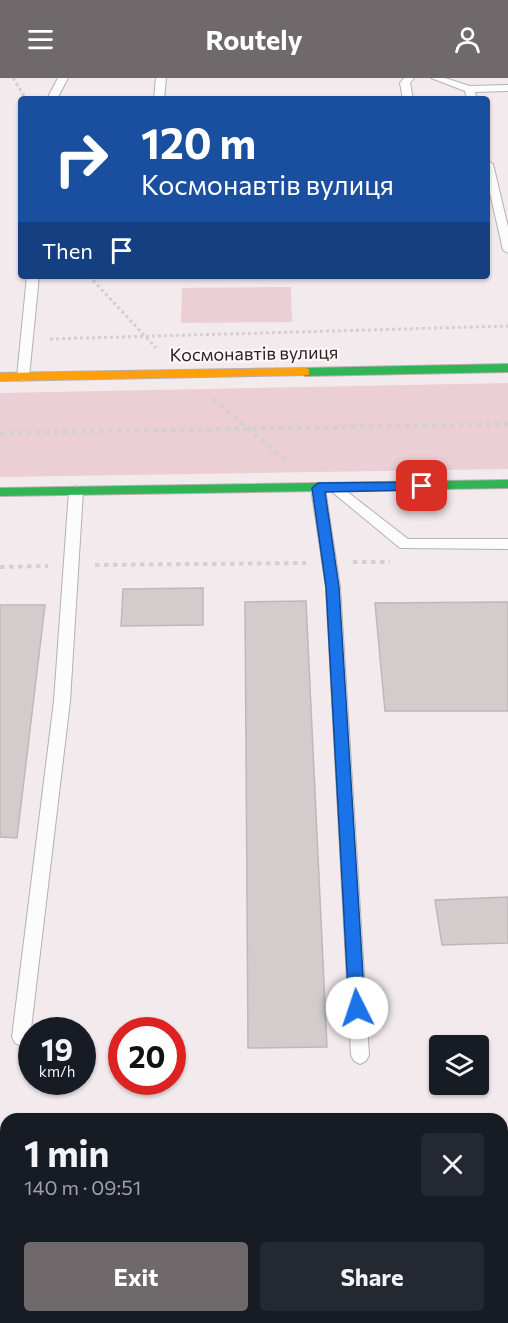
<!DOCTYPE html>
<html lang="en">
<head>
<meta charset="utf-8">
<style>
  :root { --surface:#171b24; --page:#242831; --text:#f1f3f6; --muted:#9ea1a6; --accent:#6f696b }
  body { margin:0; font-family:Commissioner,sans-serif; background:var(--page); color:var(--text); height:100vh; display:flex; flex-direction:column; font-size:22px; white-space:nowrap }
  * { box-sizing:border-box; margin:0 }
  p { font-size:20px; color:var(--muted) }
  .icon { flex:none; width:33px; height:33px; fill:none; stroke:currentColor; stroke-width:2; stroke-linecap:round; stroke-linejoin:round }
  .map { position:relative; flex:1; overflow:hidden }
  .drawer { position:absolute; left:0px; top:1035px; width:508px; height:210px; display:flex; flex-direction:column; background:var(--surface); border-radius:18px 18px 0 0; box-shadow:0 2px 4px #0004 }
  .drawer>* { flex:none }
  .top-card { position:absolute; left:18px; top:18px; width:472px; height:183px; border-radius:6px; box-shadow:0 2px 4px #0004; background:#1a4fa0; color:#fff; overflow:hidden }
  .controls { position:absolute; left:429px; top:957px; display:grid; gap:12px }
  .controls a { display:grid; place-items:center; width:60px; height:60px; border-radius:6px; background:var(--surface); box-shadow:0 2px 4px #0004; font-size:30px }
  .speed { position:absolute; left:18px; top:939px; display:flex; gap:12px; font-size:30px; font-weight:700; text-align:center }
  .speed>* { display:grid; place-content:center; width:78px; height:78px; border-radius:50%; background:var(--surface); box-shadow:0 2px 4px #0004; line-height:1 }
  .speed small { font-size:15px; font-weight:400 }
  .speed .limit { border:9px solid #d22; background:#fff; color:#111 }
  .pin { position:absolute; display:grid; place-items:center; width:51px; height:51px; color:#fff; margin:-26px; border-radius:12px; box-shadow:0 3px 9px #0006 }
  .me { position:absolute; width:66px; margin:-33px; rotate:356deg; stroke-linejoin:round; filter:drop-shadow(0 0 4px #0008) }
  .turn { display:flex; align-items:center; gap:21px; height:126px; padding:0 24px; font-size:27px }
  .turn .icon { width:78px; height:78px; stroke-width:2.5 }
  .turn b { display:block; font-size:42px; line-height:51px }
  .then { display:flex; align-items:center; height:57px; padding:0 24px; background:#0003; gap:12px; font-size:22px }
  .round { display:grid; place-items:center; flex:none; width:63px; height:63px; border-radius:6px; background:var(--page) }
  .summary { display:flex; align-items:center; justify-content:space-between; height:102px; padding:0 24px }
  h1 { font-size:36px; font-weight:700; line-height:45px }
  .cta { display:flex; gap:12px; margin-top:auto; padding:12px 24px }
  .cta a { flex:1; height:69px; border-radius:6px; background:var(--accent); color:#fff; font-size:24px; font-weight:700; line-height:69px; text-align:center }
  .cta a+a { background:var(--page); color:var(--text) }
  header { display:flex; justify-content:space-between; align-items:center; height:78px; padding:0 24px; background:var(--accent); color:#fff; font-size:27px; font-weight:700 }
  .map>svg:first-child { display:block }
  .green { fill:#ebcfd5 }
  .building { fill:#d2cccd; stroke:#beb8ba; stroke-width:1.5 }
  .lines { fill:none; stroke-linecap:round; stroke-linejoin:round }
  .lane-casing { stroke:#b6b0b1; stroke-width:2 }
  .fast-casing { stroke:#b6b0b1; stroke-width:2 }
  .slow-casing { stroke:#b6b0b1; stroke-width:2 }
  .path-far1 { stroke:#d3d0d1; stroke-width:3; stroke-dasharray:3 3; stroke-linecap:butt }
  .path { stroke:#d3d0d1; stroke-width:4; stroke-dasharray:4.5 4.5; stroke-linecap:butt }
  .lane { fill:#fdfcfc; fill-rule:evenodd }
  .fast { fill:#30b455; fill-rule:evenodd }
  .slow { fill:#ff9f0a; fill-rule:evenodd }
  .route { fill:#1a73e8; stroke:#114b97; stroke-width:1.5 }
  .labels { text-anchor:middle; stroke-width:4.5; stroke-linejoin:round; paint-order:stroke }
  .far-street-label { font-size:18px; fill:#292425; stroke:#fff6f7 }
</style>
</head>
<body>
<header><svg class="icon" aria-label="menu" viewBox="0 0 24 24"><path d="M4 6h16M4 12h16M4 18h16"/></svg>Routely<svg class="icon" aria-label="person" viewBox="0 0 24 24"><circle cx="12" cy="8" r="4"/><path d="M4 21q1-7 8-7t8 7"/></svg></header>
<div class="map">
<svg width="508" height="1245" viewBox="0 0 508 1245">
  <rect width="100%" height="100%" fill="#f2eaec"/>
  <g class="green">
    <polygon points="291,209 292,244 181,245 182,210"/>
    <polygon points="508,305 508,391 0,399 0,315"/>
  </g>
  <g class="building">
    <polygon points="203,510 203,547 121,548 123,511"/>
    <polygon points="306,523 327,969 248,970 245,524"/>
    <polygon points="508,524 508,633 385,633 375,525"/>
    <polygon points="0,527 45,527 17,760 0,759"/>
    <polygon points="508,819 508,865 442,867 435,822"/>
  </g>
  <g class="lines">
    <g class="lane-casing">
      <g id="lane">
        <polygon points="58,0 68,0 57,21 47,21"/>
        <polygon points="156,0 166,0 164,21 154,21"/>
        <polygon points="404,0 414,0 410,5 413,21 403,21 400,5"/>
        <polygon points="431,0 445,0 470,8 508,7 508,13 475,14 477,21 467,21 465,13"/>
        <polygon points="488,83 493,86 508,149 508,175 503,172 488,106"/>
        <polygon points="27,198 39,198 29,299 23,303 17,299"/>
        <polygon points="318,405 325,410 340,509 369,977 366,983 360,986 354,983 351,977 326,509 311,410"/>
        <polygon points="336,405 408,461 508,461 508,471 400,470 331,413 329,410 331,407"/>
        <polygon points="76,408 83,413 70,623 30,959 27,965 21,968 15,965 12,959 54,623 69,413"/>
      </g>
    </g>
    <g class="fast-casing">
      <g id="fast">
        <polygon points="508,286 508,294 305,298 300,294 305,290"/>
        <polygon points="508,402 508,410 0,418 0,410"/>
      </g>
    </g>
    <g class="slow-casing">
      <polygon id="slow" points="305,290 309,291 309,297 0,303 0,295"/>
    </g>
    <g class="path-far1">
      <polyline points="13,0 26,21"/>
      <polyline points="89,198 156,270"/>
      <polyline points="50,261 508,248"/>
    </g>
    <g class="path">
      <polyline points="213,321 285,382"/>
      <polyline points="0,355 508,346"/>
      <polyline points="353,484 390,484"/>
      <polyline points="95,487 306,485"/>
      <polyline points="0,489 48,488"/>
    </g>
    <use href="#lane" class="lane"/>
    <use href="#fast" class="fast"/>
    <use href="#slow" class="slow"/>
  </g>
  <polygon class="route" points="422,404 428,408 422,412 325,414 339,509 365,930 362,935 357,938 351,935 349,930 326,509 312,410 318,405"/>
  <g class="labels">
    <g class="far-street-label">
      <text transform="translate(254 276) rotate(-1)" y="6">Космонавтів вулиця</text>
    </g>
  </g>
</svg>
<div class="controls">
<a><svg class="icon" aria-label="layers" viewBox="0 0 24 24"><path d="M12 4l9 5-9 5-9-5zM3 14l9 5 9-5"/></svg></a>
</div>
<div class="speed"><div>19<small>km/h</small></div><div class="limit">20</div></div>
<div class="pin" style="left:422px;top:408px;background:#d93025"><svg class="icon" aria-label="arrive" viewBox="0 0 24 24"><path d="M6 21V4h12l-3 4 3 4H6"/></svg></div>
<svg class="me" style="left:357px;top:930px" viewBox="-20 -20 40 40"><circle r="19" fill="#fff"/><path d="M0-13L10 11 0 6-10 11z" fill="#1a73e8"/></svg>
<div class="top-card">
<div class="turn"><svg class="icon" aria-label="right" viewBox="0 0 24 24"><path d="M7 20v-9h11M14 6l5 5-5 5"/></svg><div><b>120 m</b>Космонавтів вулиця</div></div>
<div class="then">Then<svg class="icon" aria-label="arrive" viewBox="0 0 24 24"><path d="M6 21V4h12l-3 4 3 4H6"/></svg></div>
</div>
<section class="drawer">
<div class="summary"><div><h1>1 min</h1><p>140 m · 09:51</p></div><a class="round"><svg class="icon" aria-label="close" viewBox="0 0 24 24"><path d="M6 6l12 12M18 6L6 18"/></svg></a></div>
<div class="cta"><a>Exit</a><a>Share</a></div>
</section>
</div>
</body>
</html>
